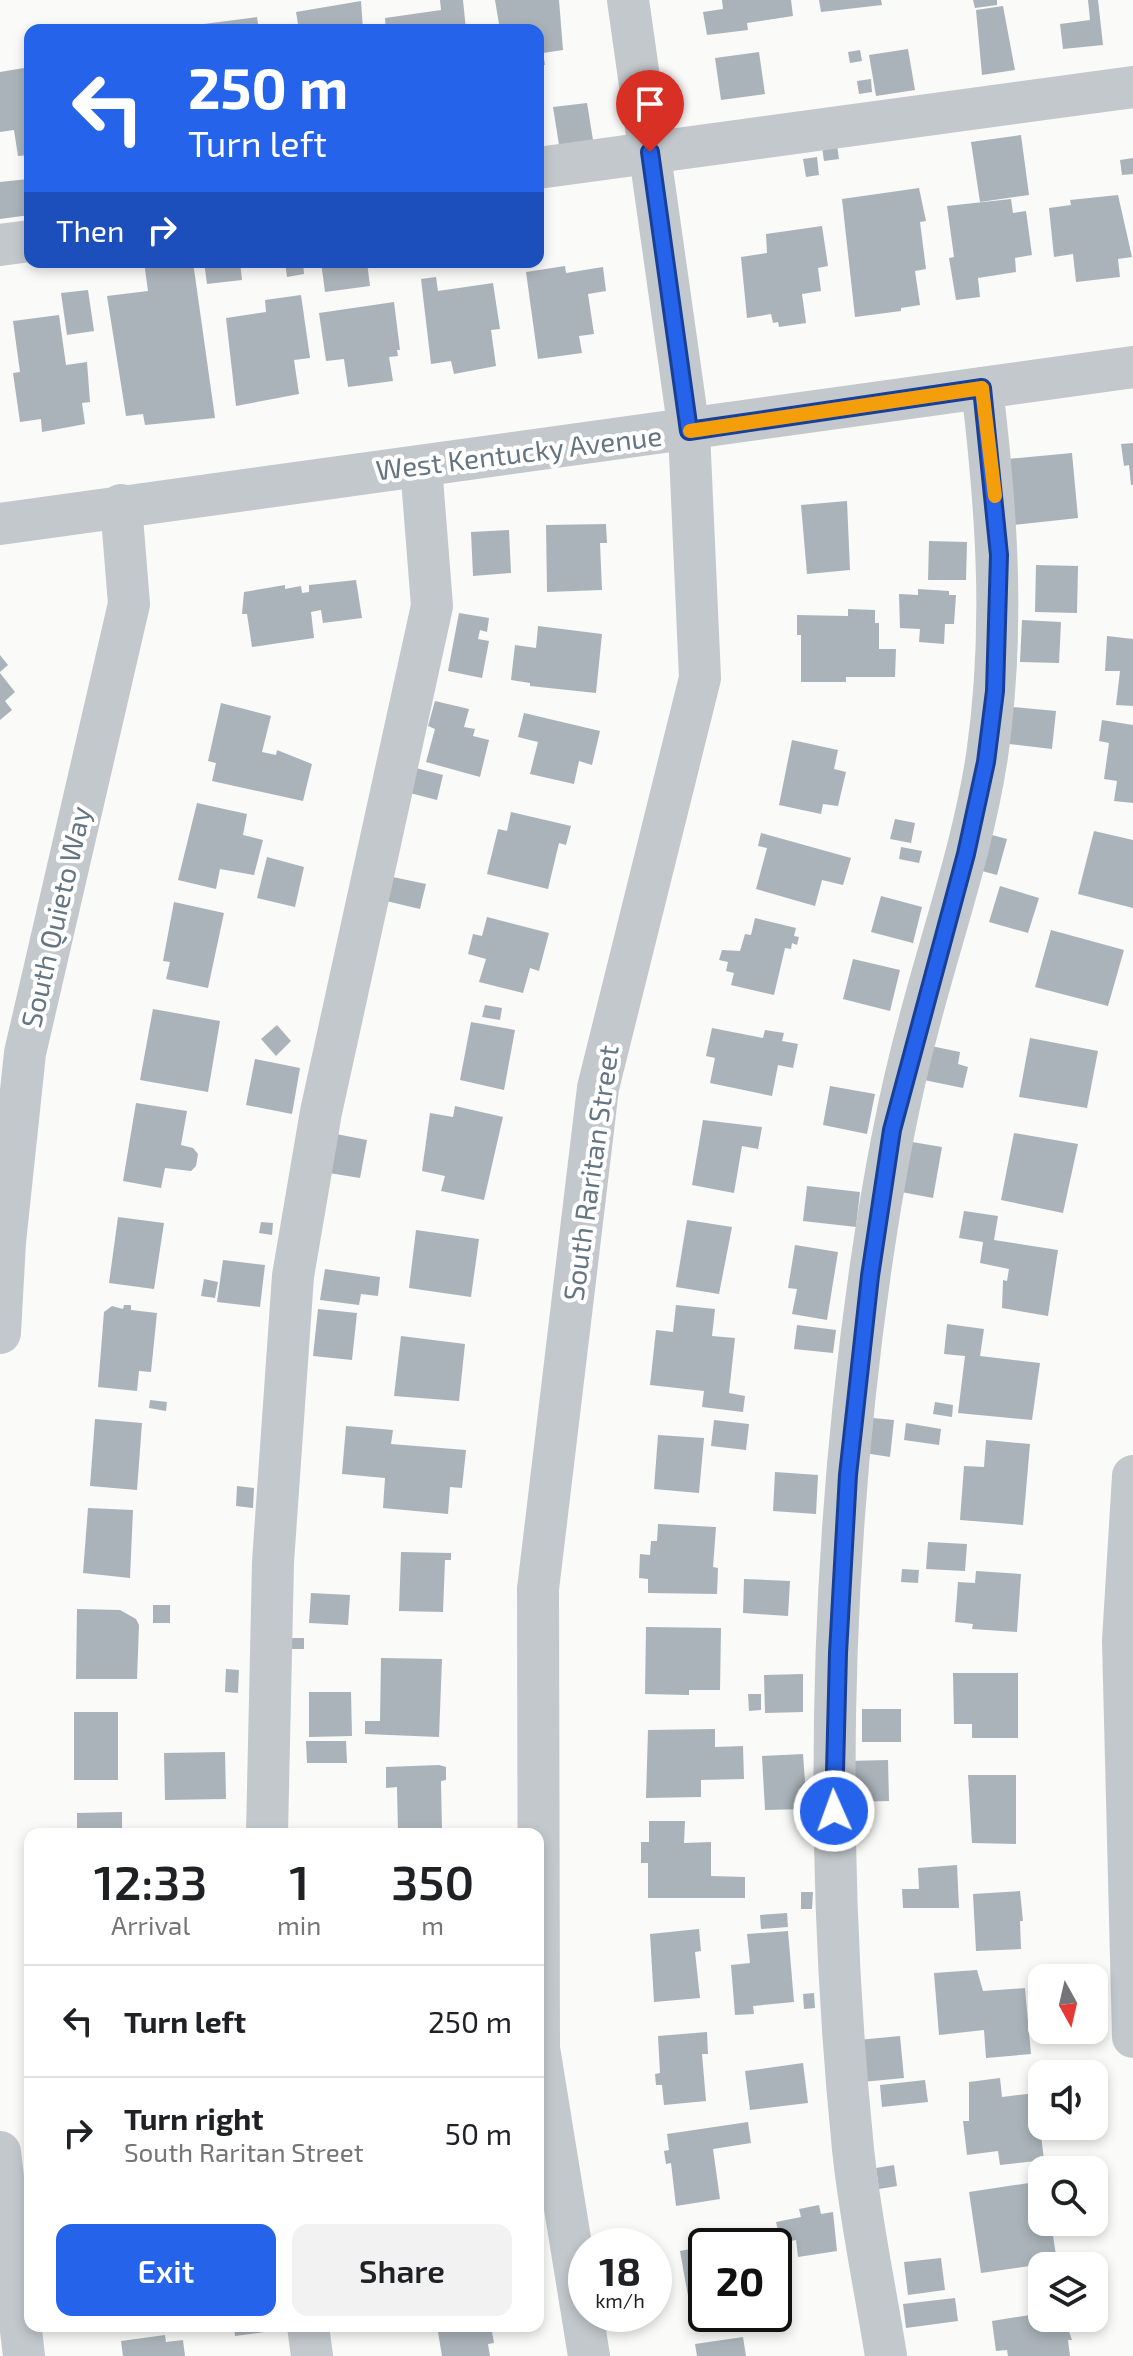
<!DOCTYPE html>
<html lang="en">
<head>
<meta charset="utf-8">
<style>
  :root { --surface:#fff; --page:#f2f2f2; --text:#202124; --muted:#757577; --line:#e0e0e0; --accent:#2563eb }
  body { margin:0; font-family:"Exo 2",sans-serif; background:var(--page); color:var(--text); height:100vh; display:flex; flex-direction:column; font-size:30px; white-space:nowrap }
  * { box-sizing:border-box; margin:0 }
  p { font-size:26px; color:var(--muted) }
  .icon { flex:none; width:44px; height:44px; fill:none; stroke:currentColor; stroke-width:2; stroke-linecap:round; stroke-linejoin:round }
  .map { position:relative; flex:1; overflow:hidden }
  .sheet { position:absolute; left:24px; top:1828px; width:520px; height:504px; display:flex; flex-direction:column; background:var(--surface); border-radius:16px; box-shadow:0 4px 12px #0003 }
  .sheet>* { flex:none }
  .top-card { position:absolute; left:24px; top:24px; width:520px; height:244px; border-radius:16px; box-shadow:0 4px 12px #0003; background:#2563eb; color:#fff; overflow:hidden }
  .needle { width:52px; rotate:172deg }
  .fabs { position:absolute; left:1028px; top:1964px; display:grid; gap:16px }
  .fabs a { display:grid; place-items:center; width:80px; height:80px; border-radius:16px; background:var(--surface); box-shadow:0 4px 12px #0003; font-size:40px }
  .speed { position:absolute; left:568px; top:2228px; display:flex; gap:16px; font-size:40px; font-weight:700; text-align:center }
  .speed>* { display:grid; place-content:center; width:104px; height:104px; border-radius:50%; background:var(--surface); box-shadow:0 4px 12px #0003; line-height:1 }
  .speed small { font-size:20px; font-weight:400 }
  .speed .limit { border:4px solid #111; border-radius:12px; background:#fff; color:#111 }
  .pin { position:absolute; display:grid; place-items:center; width:68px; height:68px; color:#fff; margin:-82px -34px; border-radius:50% 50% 50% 0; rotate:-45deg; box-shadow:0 0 8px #0007 }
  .pin .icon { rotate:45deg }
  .me { position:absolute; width:88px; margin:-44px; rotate:358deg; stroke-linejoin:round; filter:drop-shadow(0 0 6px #0008) }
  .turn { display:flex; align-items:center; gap:28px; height:168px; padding:0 32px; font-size:36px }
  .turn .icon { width:104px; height:104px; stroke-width:2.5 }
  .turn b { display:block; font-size:56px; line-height:68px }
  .then { display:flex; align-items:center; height:76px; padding:0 32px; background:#0003; gap:16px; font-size:30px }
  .eta { display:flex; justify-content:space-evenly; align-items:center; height:136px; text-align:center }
  .eta b { font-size:48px; font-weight:600; line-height:56px }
  .primary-button { display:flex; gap:16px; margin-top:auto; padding:16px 32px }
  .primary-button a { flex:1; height:92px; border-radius:16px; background:var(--accent); color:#fff; font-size:32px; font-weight:600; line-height:92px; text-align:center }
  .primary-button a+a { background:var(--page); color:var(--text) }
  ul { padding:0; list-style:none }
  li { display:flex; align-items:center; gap:24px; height:112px; padding:0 32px; border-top:2px solid var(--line) }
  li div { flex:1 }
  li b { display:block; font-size:30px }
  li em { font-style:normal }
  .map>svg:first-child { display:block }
  .building { fill:#aab3b9 }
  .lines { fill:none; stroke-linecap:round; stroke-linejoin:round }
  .minor { stroke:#c3c8cc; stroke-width:42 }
  .route-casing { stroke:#184099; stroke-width:20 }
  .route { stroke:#2563eb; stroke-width:14 }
  .slow { stroke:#f59e0b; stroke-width:14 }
  .labels { text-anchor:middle; stroke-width:8; stroke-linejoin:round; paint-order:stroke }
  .street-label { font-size:28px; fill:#657683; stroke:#fff }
</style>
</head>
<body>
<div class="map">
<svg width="1133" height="2356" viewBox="0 0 1133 2356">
  <rect width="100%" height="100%" fill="#fafaf8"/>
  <g class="building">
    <polygon points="440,0 463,0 466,30 386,30 385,18 441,10"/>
    <polygon points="495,0 559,0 563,50 543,53 545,65 538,66 538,30 500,30"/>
    <polygon points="722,0 791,0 793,16 747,23 748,30 707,35 703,12 723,9"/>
    <polygon points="819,0 881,0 882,5 821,12"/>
    <polygon points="973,0 997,0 997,5 975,8"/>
    <polygon points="1088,0 1098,0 1103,45 1063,49 1060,24 1090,20"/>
    <polygon points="361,1 363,30 299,30 296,12"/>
    <polygon points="1003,6 1015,70 982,75 976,10"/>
    <polygon points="257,17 259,30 196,30 196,25"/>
    <polygon points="908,49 915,90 876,96 869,55"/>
    <polygon points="860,50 862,61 850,63 848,52"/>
    <polygon points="759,52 765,94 721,100 715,58"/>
    <polygon points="30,67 30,155 18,156 14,130 0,132 0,72"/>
    <polygon points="871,79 872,92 859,94 857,81"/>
    <polygon points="587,103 593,140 559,145 553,107"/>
    <polygon points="1021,135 1029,195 980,202 971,142"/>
    <polygon points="837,145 839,159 824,161 822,147"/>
    <polygon points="817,157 819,175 806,177 803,159"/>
    <polygon points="1133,158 1133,174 1122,175 1120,160"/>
    <polygon points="28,179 30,215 0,219 0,182"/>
    <polygon points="919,188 926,221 920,222 926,269 915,271 920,305 901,308 901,311 855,317 842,199"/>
    <polygon points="1118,195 1132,257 1118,259 1120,277 1076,282 1073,254 1054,257 1049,208 1071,205 1070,200"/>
    <polygon points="1011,199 1013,213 1026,211 1032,255 1015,258 1016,272 978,278 980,297 956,300 949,258 954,257 947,206"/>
    <polygon points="822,226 828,266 818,268 821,291 802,294 806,323 779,327 778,322 773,323 771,314 747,318 741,257 767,253 766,234"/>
    <polygon points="144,262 193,262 215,418 145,425 143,414 126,416 107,296 148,291"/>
    <polygon points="204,262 240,262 242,280 207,284"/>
    <polygon points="285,262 303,262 304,274 287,277"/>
    <polygon points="321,262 367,262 370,286 325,292"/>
    <polygon points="410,262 433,262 433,264 410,267"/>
    <polygon points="565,266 566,273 603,267 606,291 588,294 594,334 579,336 582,353 538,359 526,272"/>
    <polygon points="436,277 438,291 493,283 500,329 491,330 496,366 454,374 451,361 431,364 421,279"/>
    <polygon points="88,290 94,331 67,335 61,293"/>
    <polygon points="301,295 310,358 294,360 299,394 236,406 226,318 266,312 265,300"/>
    <polygon points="394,302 400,350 397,350 398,356 389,357 393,381 348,387 344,359 326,361 319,313"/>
    <polygon points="59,315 66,365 87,362 90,402 82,403 85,424 42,432 41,419 20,422 13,373 20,372 13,321"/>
    <polygon points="1133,443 1133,485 1131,485 1129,465 1124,466 1121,444"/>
    <polygon points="1072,453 1078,518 1013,525 1007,459"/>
    <polygon points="847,501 850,570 807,574 801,505"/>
    <polygon points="606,524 607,543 600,543 602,590 547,592 546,525"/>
    <polygon points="509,530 511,573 473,576 471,532"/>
    <polygon points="929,541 967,542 966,580 928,580"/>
    <polygon points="1036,565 1078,566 1077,613 1035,612"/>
    <polygon points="356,580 362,618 323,623 321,610 311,612 314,638 252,647 247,614 242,614 244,592 285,585 285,589 301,586 302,593 309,592 309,585"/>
    <polygon points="918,589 949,591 949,595 956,595 954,624 945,624 944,644 919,642 920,629 900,628 899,594 918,595"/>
    <polygon points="848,609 875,610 875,623 879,623 879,649 896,649 895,677 846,677 846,682 801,682 801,635 797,635 797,615 848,616"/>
    <polygon points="459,613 489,618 487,632 480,630 478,639 489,641 482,678 448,671"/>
    <polygon points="1022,620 1061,622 1059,663 1020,662"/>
    <polygon points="538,626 602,634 596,693 530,686 530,683 511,680 515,645 536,648"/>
    <polygon points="1107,636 1133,639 1133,706 1116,705 1120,671 1105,671"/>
    <polygon points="0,655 8,665 0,672"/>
    <polygon points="0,673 15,692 5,701 12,710 0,720"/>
    <polygon points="435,701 469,709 464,727 475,729 473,736 489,740 480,777 426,762 435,729 428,726"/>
    <polygon points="221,703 271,716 262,752 276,755 277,750 312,764 303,801 212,781 216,763 208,761"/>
    <polygon points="1013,707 1056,711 1052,749 1009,744"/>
    <polygon points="524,713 600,731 592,765 579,761 574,784 530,774 538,742 518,737"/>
    <polygon points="1102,720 1133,725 1133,803 1114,801 1117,781 1104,779 1109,743 1099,741"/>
    <polygon points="792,740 838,750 834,769 846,772 838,806 823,804 821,814 779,805"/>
    <polygon points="416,768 443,775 437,800 410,793"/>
    <polygon points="197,803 247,814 243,835 263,840 254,875 220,869 216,889 178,880"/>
    <polygon points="511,812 571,826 566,845 559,843 548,889 487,874 498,829 507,831"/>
    <polygon points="895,819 915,823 911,843 890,839"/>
    <polygon points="1094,831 1133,840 1133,908 1078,894"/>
    <polygon points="981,832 1007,839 997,875 971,868"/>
    <polygon points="761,833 851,858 843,885 822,880 815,906 756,889 767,848 758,846"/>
    <polygon points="901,847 922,851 919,863 899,859"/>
    <polygon points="267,857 304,867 295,907 257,898"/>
    <polygon points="388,876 426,884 420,909 382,900"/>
    <polygon points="1000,886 1039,898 1028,933 989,922"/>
    <polygon points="881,896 922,907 913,943 871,932"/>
    <polygon points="174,902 224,913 208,988 166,979 170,962 163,961"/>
    <polygon points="487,917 549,933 539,971 530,968 523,993 479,982 486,959 468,954 473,934 482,936"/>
    <polygon points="755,918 796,928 794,936 799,937 797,945 792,943 791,949 785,948 774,995 731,985 734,973 726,971 728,962 719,960 722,950 740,951 745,934 751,935"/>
    <polygon points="1051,930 1124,950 1108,1006 1035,987"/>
    <polygon points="853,959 900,970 890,1011 843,999"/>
    <polygon points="485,1005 502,1008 500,1020 482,1017"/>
    <polygon points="153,1009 220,1021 208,1092 140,1080"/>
    <polygon points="471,1022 515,1030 504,1090 460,1080"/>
    <polygon points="277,1025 291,1041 276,1056 261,1039"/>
    <polygon points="712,1028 763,1038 765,1030 784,1033 782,1041 798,1044 793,1068 778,1065 772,1096 710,1083 715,1058 706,1056"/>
    <polygon points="1030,1038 1098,1051 1087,1108 1019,1097"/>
    <polygon points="931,1046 960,1052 958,1064 968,1067 963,1088 924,1080"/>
    <polygon points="255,1059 300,1068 292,1114 246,1105"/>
    <polygon points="830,1086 875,1094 867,1134 823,1125"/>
    <polygon points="136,1103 187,1111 181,1145 193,1148 198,1154 196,1166 191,1171 165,1168 161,1188 123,1181"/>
    <polygon points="455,1106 503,1117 484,1200 441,1191 445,1176 422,1171 430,1113 453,1117"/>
    <polygon points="703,1120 762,1127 758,1149 742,1146 734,1193 692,1185"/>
    <polygon points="1014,1133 1078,1144 1063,1213 1001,1200"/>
    <polygon points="336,1134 367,1140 360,1178 329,1173"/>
    <polygon points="906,1141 942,1147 933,1198 896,1191"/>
    <polygon points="807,1186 860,1192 856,1227 803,1221"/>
    <polygon points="964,1211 998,1216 994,1240 1058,1250 1048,1316 1002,1308 1003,1280 1007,1281 1009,1269 980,1263 983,1242 959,1238"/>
    <polygon points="118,1217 164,1223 154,1289 109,1283"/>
    <polygon points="687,1220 732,1227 719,1294 676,1287"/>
    <polygon points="261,1222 273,1223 272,1235 259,1233"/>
    <polygon points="416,1230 479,1239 471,1297 409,1288"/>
    <polygon points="795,1245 838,1252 827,1320 792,1314 797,1289 788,1288"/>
    <polygon points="223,1260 265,1265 260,1307 217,1302"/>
    <polygon points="325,1269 380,1277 378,1296 361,1294 359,1305 320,1300"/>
    <polygon points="204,1279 218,1282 215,1298 201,1296"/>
    <polygon points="124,1305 131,1305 131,1310 157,1313 151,1372 139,1371 137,1391 98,1387 104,1312 112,1306 123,1309"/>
    <polygon points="676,1305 715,1309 712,1336 735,1338 729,1393 745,1396 743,1412 702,1407 704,1391 650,1385 656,1330 673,1332"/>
    <polygon points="318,1309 357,1313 352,1360 313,1356"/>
    <polygon points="947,1324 984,1329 980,1356 1040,1363 1032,1420 958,1413 965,1356 944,1354"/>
    <polygon points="797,1325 836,1330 833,1353 794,1349"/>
    <polygon points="401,1336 465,1344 459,1401 394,1396"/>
    <polygon points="150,1400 167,1402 166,1411 149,1408"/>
    <polygon points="935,1402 953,1405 952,1417 933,1414"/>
    <polygon points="862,1417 894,1420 890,1457 858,1452"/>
    <polygon points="95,1419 142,1423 137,1490 90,1486"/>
    <polygon points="714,1420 749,1424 746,1450 711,1446"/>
    <polygon points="906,1423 941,1429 939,1445 904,1440"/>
    <polygon points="346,1426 393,1430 391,1444 466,1450 462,1488 450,1487 448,1514 383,1508 385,1478 342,1474"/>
    <polygon points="658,1435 704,1438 699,1493 654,1489"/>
    <polygon points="986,1440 1030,1444 1023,1525 960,1520 964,1466 984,1467"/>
    <polygon points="775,1472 818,1475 816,1514 773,1511"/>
    <polygon points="237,1486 254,1488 253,1508 236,1506"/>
    <polygon points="88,1508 133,1510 130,1578 83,1573"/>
    <polygon points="658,1524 716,1527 713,1567 718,1568 717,1594 648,1593 648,1579 639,1578 640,1554 650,1555 651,1541 657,1541"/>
    <polygon points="928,1542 967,1544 965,1571 926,1569"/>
    <polygon points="401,1552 451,1553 451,1560 445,1560 443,1612 399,1611"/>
    <polygon points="902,1569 919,1570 918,1583 901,1582"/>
    <polygon points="976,1571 1021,1574 1017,1632 972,1629 973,1624 955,1622 958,1582 975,1583"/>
    <polygon points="744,1579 790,1581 788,1616 743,1613"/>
    <polygon points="311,1593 350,1595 348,1625 309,1623"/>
    <rect x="153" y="1605" width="17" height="18"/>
    <polygon points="77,1609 120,1610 136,1619 139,1625 137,1679 76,1679"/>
    <polygon points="646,1627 721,1628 720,1690 689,1690 689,1695 645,1694"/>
    <polygon points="283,1638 304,1638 304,1649 282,1649"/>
    <polygon points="381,1658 442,1659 439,1737 365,1734 365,1721 380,1721"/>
    <polygon points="226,1669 239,1670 238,1693 225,1692"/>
    <polygon points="953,1673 1018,1673 1018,1738 972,1738 972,1724 954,1724"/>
    <polygon points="803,1674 803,1712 765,1713 764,1675"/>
    <polygon points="309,1692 351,1692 352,1736 309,1737"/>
    <polygon points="748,1694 761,1694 761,1710 749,1711"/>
    <rect x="862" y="1709" width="39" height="33"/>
    <rect x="74" y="1712" width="44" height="68"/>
    <polygon points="715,1729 715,1747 743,1746 744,1779 701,1780 701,1797 646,1798 648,1730"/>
    <polygon points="306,1741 346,1741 347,1763 307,1763"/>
    <polygon points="225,1752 226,1799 165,1800 164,1753"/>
    <polygon points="803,1754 807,1809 765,1810 762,1756"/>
    <polygon points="888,1760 889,1801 848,1802 847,1761"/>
    <polygon points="439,1765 446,1767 446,1780 441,1781 442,1831 398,1832 397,1787 386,1788 386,1767"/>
    <polygon points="968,1775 1016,1775 1016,1844 972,1843"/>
    <polygon points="122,1812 122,1834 77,1834 77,1813"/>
    <polygon points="649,1821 685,1821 684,1843 711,1842 711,1876 745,1877 745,1898 648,1898 648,1863 641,1863 641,1842 649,1842"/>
    <polygon points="957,1865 959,1908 903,1908 902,1889 919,1889 918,1868"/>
    <polygon points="1020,1891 1023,1921 1020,1921 1021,1949 976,1951 973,1894"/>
    <polygon points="801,1892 813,1892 812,1909 801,1909"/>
    <polygon points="787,1913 788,1927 761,1929 760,1915"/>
    <polygon points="699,1929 701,1951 695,1952 700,1998 654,2002 650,1934"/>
    <polygon points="788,1931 794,2002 753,2006 754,2014 735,2015 731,1965 750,1963 747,1934"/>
    <polygon points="977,1970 983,1991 1025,1988 1031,2054 986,2058 984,2030 939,2035 934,1973"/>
    <polygon points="814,1993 815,2008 804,2009 803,1994"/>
    <polygon points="707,2032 708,2054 702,2054 706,2101 664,2105 662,2085 656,2085 655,2074 660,2073 658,2036"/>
    <polygon points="900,2036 904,2078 862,2082 858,2040"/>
    <polygon points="803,2063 808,2103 750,2110 745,2071"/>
    <polygon points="1000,2078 1002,2097 1036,2093 1044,2160 1000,2165 998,2151 967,2155 963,2121 969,2121 969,2082"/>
    <polygon points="925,2080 928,2102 882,2107 880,2085"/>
    <polygon points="748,2122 751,2143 713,2149 720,2199 676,2206 671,2163 666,2164 664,2151 669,2150 667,2134"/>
    <polygon points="894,2165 897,2186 879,2189 876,2168"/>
    <polygon points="1042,2181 1042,2222 1051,2222 1057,2262 981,2273 969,2192"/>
    <polygon points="819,2205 821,2214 833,2212 837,2251 798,2257 796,2240 781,2243 776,2222 801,2217 799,2209"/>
    <polygon points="740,2241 741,2246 718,2246 718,2244"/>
    <polygon points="706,2246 706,2304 690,2307 680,2251"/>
    <polygon points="941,2258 945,2290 908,2295 904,2262"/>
    <polygon points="955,2298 958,2321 906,2328 903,2304"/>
    <polygon points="1042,2313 1042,2318 1070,2318 1071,2323 1066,2323 1072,2340 1068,2340 1070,2356 1008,2356 1007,2350 996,2351 992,2321"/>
    <polygon points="234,2326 279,2326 279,2330 235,2336"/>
    <polygon points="437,2326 491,2326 494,2343 488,2344 490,2356 442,2356"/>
    <polygon points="165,2335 166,2342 183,2340 185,2356 123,2356 121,2341"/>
    <polygon points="743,2337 746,2356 697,2356 695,2344"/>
  </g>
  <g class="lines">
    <g class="minor">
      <polyline points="538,168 1133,87"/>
      <polyline points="0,245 30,241"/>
      <polyline points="0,524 1133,367"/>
      <polyline points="0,1333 5,1242 25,1053 129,604 121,505"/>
      <polyline points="1133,1476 1123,1641 1133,2037"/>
      <polyline points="267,1834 273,1562 293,1276 321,1112 432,606 421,466"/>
      <polyline points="0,2152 24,2356"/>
      <polyline points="308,2326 312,2356"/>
      <polyline points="589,2356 539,2048 538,1589 598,1088 700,678 689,431 628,0"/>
      <path d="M886,2356C875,2287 860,2218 853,2149C824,1858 829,1562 870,1272C882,1189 896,1108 918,1027C941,937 973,848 987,756C1005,632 997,512 982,388"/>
    </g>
  </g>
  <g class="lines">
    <g class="route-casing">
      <polyline id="route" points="650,152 689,431 982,388 999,555 995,691 986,762 966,854 892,1130 870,1276 848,1475 838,1653 834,1811"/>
    </g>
    <use href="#route" class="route"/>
    <polyline class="slow" points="690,431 982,388 995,496"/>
  </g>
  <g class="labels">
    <g class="street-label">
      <text transform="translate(519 453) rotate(-7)" y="10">West Kentucky Avenue</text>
      <text transform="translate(56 917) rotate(-77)" y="10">South Quieto Way</text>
      <text transform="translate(591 1173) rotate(-82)" y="10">South Raritan Street</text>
    </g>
  </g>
</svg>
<div class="fabs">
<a><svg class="needle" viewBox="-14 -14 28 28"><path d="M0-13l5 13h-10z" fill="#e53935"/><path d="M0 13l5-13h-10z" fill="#757577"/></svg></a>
<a><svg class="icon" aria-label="sound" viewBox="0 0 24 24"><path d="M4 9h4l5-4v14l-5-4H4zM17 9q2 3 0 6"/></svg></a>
<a><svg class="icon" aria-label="search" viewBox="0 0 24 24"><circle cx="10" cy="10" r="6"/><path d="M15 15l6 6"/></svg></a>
<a><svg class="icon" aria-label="layers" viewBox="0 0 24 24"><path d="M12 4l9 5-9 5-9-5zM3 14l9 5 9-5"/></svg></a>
</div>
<div class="speed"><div>18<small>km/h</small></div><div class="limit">20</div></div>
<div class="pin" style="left:650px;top:152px;background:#d93025"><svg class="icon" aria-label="arrive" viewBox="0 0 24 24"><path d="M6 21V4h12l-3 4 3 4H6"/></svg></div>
<svg class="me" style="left:834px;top:1811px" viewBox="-20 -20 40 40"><circle r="17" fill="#2563eb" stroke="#fff" stroke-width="3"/><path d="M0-11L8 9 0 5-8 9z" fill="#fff"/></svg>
<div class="top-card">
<div class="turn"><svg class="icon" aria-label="left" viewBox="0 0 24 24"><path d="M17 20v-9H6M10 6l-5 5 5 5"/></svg><div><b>250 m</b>Turn left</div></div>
<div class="then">Then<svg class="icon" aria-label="right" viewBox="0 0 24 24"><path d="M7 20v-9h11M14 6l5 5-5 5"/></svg></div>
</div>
<section class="sheet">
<div class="eta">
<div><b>12:33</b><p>Arrival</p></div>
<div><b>1</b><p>min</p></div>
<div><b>350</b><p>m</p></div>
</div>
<ul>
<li><svg class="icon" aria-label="left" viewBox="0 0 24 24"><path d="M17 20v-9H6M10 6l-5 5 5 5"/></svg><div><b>Turn left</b></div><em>250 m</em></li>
<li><svg class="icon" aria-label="right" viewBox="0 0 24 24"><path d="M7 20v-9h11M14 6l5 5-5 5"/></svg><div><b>Turn right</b><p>South Raritan Street</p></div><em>50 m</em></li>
</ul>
<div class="primary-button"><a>Exit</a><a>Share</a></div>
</section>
</div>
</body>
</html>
